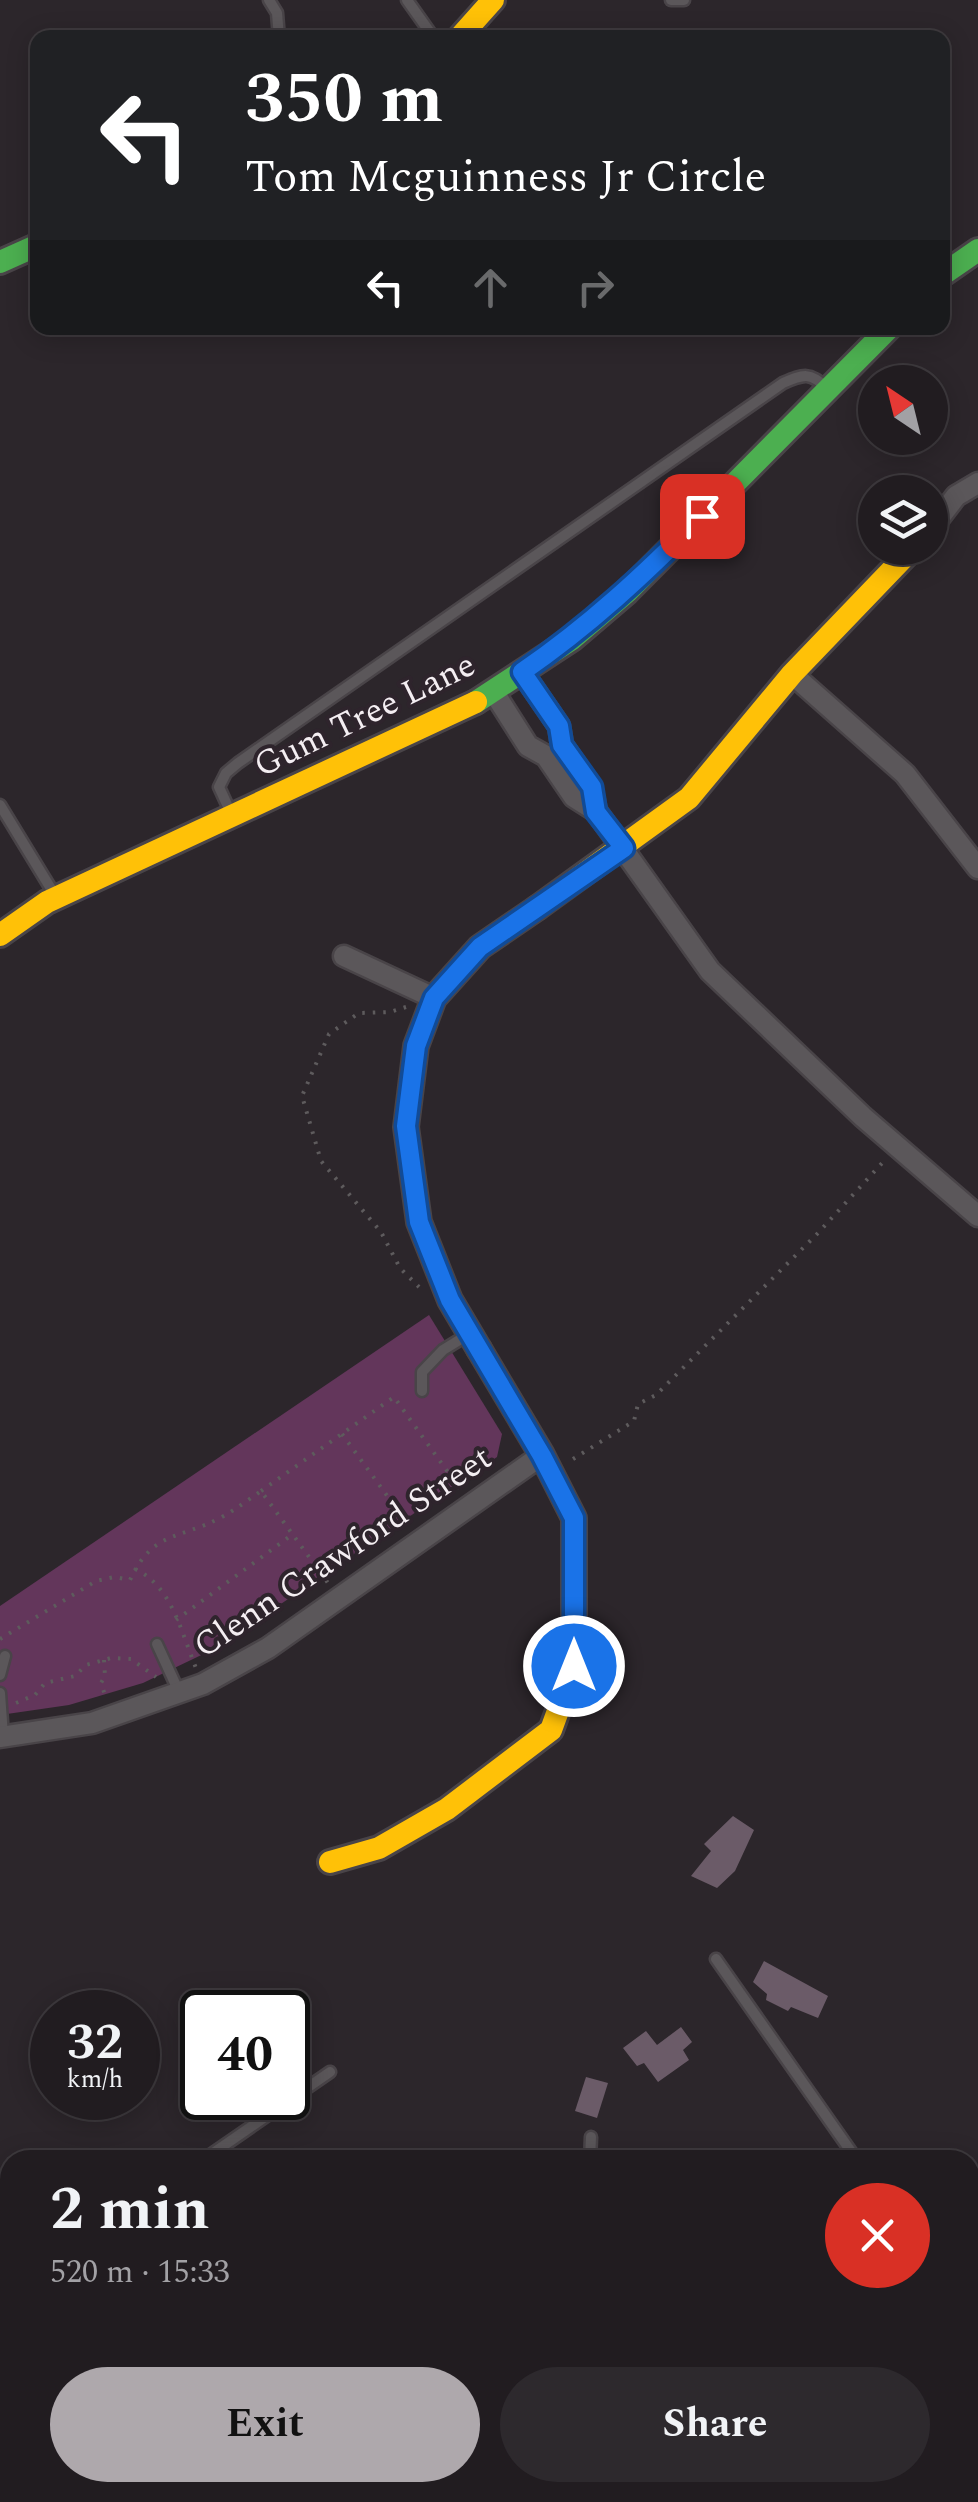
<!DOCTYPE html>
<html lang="en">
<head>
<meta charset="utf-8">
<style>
  :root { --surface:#211c20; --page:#2d292d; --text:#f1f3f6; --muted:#a2a1a5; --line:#3e3a3e; --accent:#aea8ac }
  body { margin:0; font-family:Spectral,serif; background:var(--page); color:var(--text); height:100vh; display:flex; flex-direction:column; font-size:38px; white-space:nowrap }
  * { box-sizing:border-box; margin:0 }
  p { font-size:32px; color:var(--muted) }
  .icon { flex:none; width:55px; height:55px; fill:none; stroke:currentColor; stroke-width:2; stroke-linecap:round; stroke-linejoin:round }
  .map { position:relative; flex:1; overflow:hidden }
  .sheet { position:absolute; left:0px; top:2150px; width:980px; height:352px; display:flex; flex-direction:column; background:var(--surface); border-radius:30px 30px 0 0; box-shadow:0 5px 25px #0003,0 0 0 2px var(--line) }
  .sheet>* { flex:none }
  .hud { position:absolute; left:30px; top:30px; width:920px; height:305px; border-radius:20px; box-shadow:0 5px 25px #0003,0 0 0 2px var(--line); background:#202124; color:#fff; overflow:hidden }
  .needle { width:65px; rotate:325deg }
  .fabs { position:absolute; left:858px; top:365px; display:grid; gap:20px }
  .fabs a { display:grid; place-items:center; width:90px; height:90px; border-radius:50%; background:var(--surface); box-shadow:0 5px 25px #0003,0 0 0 2px var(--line); font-size:50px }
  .speed { position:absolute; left:30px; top:1990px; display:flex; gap:20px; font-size:50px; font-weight:700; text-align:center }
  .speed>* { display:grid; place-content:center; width:130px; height:130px; border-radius:50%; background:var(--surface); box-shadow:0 5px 25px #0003,0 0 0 2px var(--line); line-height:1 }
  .speed small { font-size:25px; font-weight:400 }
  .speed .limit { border:5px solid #111; border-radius:15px; background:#fff; color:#111 }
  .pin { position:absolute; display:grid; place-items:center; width:85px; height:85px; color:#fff; margin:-42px; border-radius:20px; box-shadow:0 5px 15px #0006 }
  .me { position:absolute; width:110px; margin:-55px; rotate:0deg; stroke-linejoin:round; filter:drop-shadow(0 0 8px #0008) }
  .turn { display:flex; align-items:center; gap:35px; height:210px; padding:0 50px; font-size:45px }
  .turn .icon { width:130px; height:130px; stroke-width:2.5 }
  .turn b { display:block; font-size:70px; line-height:85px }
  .lanes { display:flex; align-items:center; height:95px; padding:0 50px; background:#0003; justify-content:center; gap:50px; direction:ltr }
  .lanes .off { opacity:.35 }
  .round { display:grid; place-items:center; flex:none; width:105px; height:105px; border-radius:52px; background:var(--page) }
  .summary { display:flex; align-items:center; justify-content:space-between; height:170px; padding:0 50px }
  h1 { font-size:60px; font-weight:700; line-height:75px }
  .button { display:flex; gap:20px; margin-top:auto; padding:20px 50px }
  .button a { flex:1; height:115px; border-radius:60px; background:var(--accent); color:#111; font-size:40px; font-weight:700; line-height:115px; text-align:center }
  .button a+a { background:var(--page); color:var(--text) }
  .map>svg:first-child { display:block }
  .green { fill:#63365b }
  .building { fill:#6b5b68 }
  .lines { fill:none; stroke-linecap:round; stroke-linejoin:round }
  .lane-casing { stroke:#494448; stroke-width:15 }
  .street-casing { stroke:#494448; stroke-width:25 }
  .fast-casing { stroke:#494448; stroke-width:28 }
  .slow-casing { stroke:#494448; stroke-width:28 }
  .path { stroke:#5e5b5d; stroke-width:4; stroke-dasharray:2.5 8; stroke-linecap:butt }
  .lane { stroke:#5b575a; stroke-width:10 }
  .street { stroke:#5b575a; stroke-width:20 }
  .fast { stroke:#4caf50; stroke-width:22 }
  .slow { stroke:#ffc107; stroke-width:22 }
  .route-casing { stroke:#114b97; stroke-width:25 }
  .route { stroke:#1a73e8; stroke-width:18 }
  .labels { text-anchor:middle; stroke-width:8; stroke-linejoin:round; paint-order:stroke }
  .street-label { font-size:35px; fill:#f4eef2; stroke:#2e242c }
</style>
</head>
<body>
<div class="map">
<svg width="978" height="2502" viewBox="0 0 978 2502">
  <rect width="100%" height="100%" fill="#2c262b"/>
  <polygon class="green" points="429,1315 502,1434 497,1457 216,1648 143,1683 69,1705 0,1715 0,1606"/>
  <g class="building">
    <polygon points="733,1816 754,1830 735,1871 717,1888 691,1876 711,1851 704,1844"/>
    <polygon points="764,1961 828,1996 818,2018 791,2007 788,2011 766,2000 767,1994 753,1982"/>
    <polygon points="681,2027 692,2042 683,2050 689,2060 658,2082 644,2063 637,2066 623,2048 646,2031 657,2045"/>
    <polygon points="586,2077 608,2083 597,2118 575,2111"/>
  </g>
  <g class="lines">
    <g class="lane-casing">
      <g id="lane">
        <polyline points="269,0 277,13 279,38"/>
        <polyline points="407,0 434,38"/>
        <polyline points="671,0 684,0"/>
        <polyline points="0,805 53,892"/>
        <path d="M230,811L219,787L226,773L238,763L783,383C804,374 810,372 827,388"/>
        <polyline points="422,1391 422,1372 443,1350 469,1334"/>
        <polyline points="157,1644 179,1692"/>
        <polyline points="0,1675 5,1656"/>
        <polyline points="0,1693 3,1736"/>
        <polyline points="716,1959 857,2160"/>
        <polyline points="203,2160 330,2072"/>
        <polyline points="590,2160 591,2137"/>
        <polyline points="0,2301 10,2294"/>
        <polyline points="559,2492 563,2502"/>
      </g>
    </g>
    <g class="street-casing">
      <g id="street">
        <polyline points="930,530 956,496 978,483"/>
        <polyline points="522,672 559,726 562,745 591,787 596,811"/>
        <polyline points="792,674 905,774 978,868"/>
        <polyline points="493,691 528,746 546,756 574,797 596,811 710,971 863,1117 978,1216"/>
        <polyline points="344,956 434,998"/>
        <polyline points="0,1737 92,1723 203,1684 268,1648 542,1455"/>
        <polyline points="310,2492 317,2502"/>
        <polyline points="2,2502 15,2492"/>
        <polyline points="239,2502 242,2492"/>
      </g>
    </g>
    <g class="fast-casing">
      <g id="fast">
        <polyline points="0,262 38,245"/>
        <polyline points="942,275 978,250"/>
        <polyline points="476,702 572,639 627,592 889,328"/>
        <polyline points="479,1349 450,1300 419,1222 406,1127 416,1046 434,998 480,947 537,908"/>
        <polyline points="970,2303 978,2300"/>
        <polyline points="671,2502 684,2492"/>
      </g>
    </g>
    <g class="slow-casing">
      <g id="slow">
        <polyline points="459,38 493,0"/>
        <polyline points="537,908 689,798 792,674 913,548"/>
        <polyline points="0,935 47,902 476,702"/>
        <polyline points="330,1862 379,1848 447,1809 551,1730 574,1667 574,1518 542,1455 479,1349"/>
      </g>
    </g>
    <g class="path">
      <polyline points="406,1007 390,1012 359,1013 329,1034 302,1096 321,1161 381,1232 400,1268 419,1287"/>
      <polyline points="342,1434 410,1527"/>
      <polyline points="573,1459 634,1421 638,1404 656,1395 818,1233 884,1161"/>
      <polyline points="261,1491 394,1397 460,1489"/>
      <path d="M135,1569C172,1586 181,1632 196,1668"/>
      <polyline points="176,1620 293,1534"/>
      <path d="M0,1639L96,1581L114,1577L130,1580C153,1531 177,1540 220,1518C235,1510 248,1500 261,1491L328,1583"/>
      <polyline points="104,1660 105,1676 101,1683 106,1698"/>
      <polyline points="16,1703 35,1695 45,1683 75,1676 86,1665 111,1658 131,1659 156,1677"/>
    </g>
    <use href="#lane" class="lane"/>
    <use href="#street" class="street"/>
    <use href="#fast" class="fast"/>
    <use href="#slow" class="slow"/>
  </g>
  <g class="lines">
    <g class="route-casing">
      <path id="route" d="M574,1666V1518L542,1456L450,1300L419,1222L406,1126L416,1046L434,998L480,947L624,848L596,812L592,787L562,745L559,726L522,672C589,626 645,574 702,516"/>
    </g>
    <use href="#route" class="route"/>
  </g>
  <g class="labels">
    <g class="street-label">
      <text transform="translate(364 714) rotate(-26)" y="12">Gum Tree Lane</text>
      <text transform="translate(342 1551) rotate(-34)" y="12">Clenn Crawford Street</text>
    </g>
  </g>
</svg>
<div class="fabs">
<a><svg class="needle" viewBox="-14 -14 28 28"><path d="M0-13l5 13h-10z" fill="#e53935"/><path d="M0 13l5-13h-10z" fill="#a2a1a5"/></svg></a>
<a><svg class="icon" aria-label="layers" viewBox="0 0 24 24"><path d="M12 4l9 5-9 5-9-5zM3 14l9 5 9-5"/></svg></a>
</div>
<div class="speed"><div>32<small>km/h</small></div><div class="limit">40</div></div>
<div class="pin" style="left:702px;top:516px;background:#d93025"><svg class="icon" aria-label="arrive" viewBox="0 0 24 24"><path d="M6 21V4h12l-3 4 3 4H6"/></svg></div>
<svg class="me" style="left:574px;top:1666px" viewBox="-20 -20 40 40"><circle r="17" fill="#1a73e8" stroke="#fff" stroke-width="3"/><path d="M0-11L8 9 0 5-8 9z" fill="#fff"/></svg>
<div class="hud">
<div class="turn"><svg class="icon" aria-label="left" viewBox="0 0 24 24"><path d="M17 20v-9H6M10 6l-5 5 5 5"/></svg><div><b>350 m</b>Tom Mcguinness Jr Circle</div></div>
<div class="lanes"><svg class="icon" aria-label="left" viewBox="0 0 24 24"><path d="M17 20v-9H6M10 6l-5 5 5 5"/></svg><svg class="icon off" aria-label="ahead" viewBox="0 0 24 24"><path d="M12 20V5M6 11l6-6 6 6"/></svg><svg class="icon off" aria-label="right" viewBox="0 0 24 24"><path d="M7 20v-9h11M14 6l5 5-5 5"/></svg></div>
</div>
<section class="sheet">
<div class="summary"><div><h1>2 min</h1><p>520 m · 15:33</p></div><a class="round" style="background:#d93025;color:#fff"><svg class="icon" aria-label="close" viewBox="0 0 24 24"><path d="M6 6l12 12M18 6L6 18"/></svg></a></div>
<div class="button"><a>Exit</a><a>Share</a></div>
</section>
</div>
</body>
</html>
